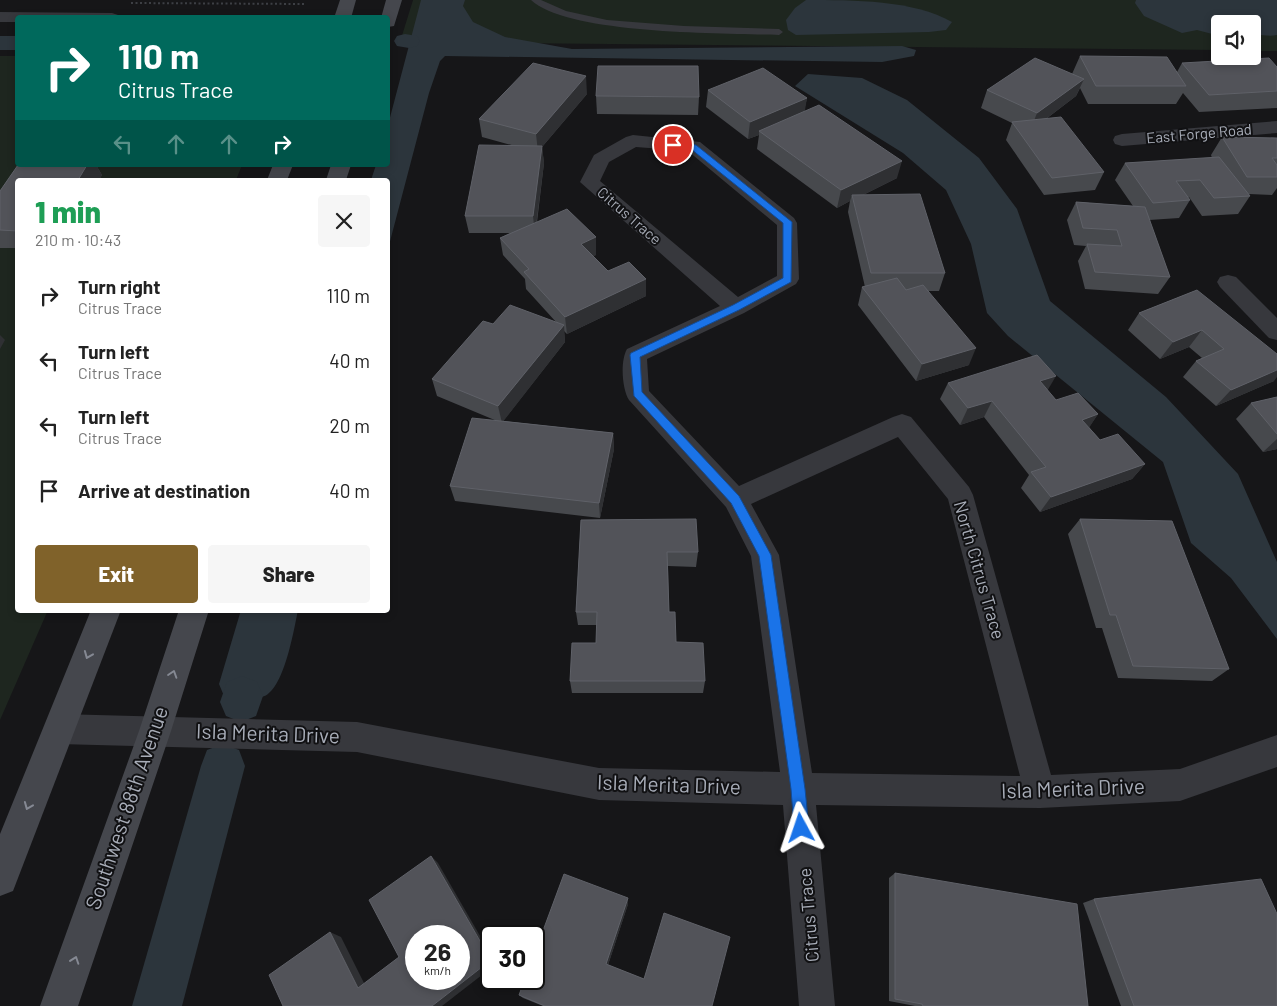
<!DOCTYPE html>
<html lang="en">
<head>
<meta charset="utf-8">
<style>
  :root { --surface:#fff; --page:#f6f6f6; --text:#222; --muted:#767676; --accent:#80622a }
  body { margin:0; font-family:Barlow,sans-serif; background:var(--page); color:var(--text); height:100vh; display:flex; flex-direction:column; font-size:19px; white-space:nowrap }
  * { box-sizing:border-box; margin:0 }
  p { font-size:16px; color:var(--muted) }
  .icon { flex:none; width:28px; height:28px; fill:none; stroke:currentColor; stroke-width:2; stroke-linecap:round; stroke-linejoin:round }
  .map { position:relative; flex:1; overflow:hidden }
  .sheet { position:absolute; left:15px; top:178px; width:375px; height:435px; display:flex; flex-direction:column; background:var(--surface); border-radius:5px; box-shadow:0 2px 8px #0003 }
  .sheet>* { flex:none }
  .guide { position:absolute; left:15px; top:15px; width:375px; height:152px; border-radius:5px; box-shadow:0 2px 8px #0003; background:#00695c; color:#fff; overflow:hidden }
  .buttons { position:absolute; left:1211px; top:15px; display:grid; gap:10px }
  .buttons a { display:grid; place-items:center; width:50px; height:50px; border-radius:5px; background:var(--surface); box-shadow:0 2px 8px #0003; font-size:25px }
  .speed { position:absolute; left:405px; top:925px; display:flex; gap:10px; font-size:25px; font-weight:700; text-align:center }
  .speed>* { display:grid; place-content:center; width:65px; height:65px; border-radius:50%; background:var(--surface); box-shadow:0 2px 8px #0003; line-height:1 }
  .speed small { font-size:12px; font-weight:400 }
  .speed .limit { border:2px solid #111; border-radius:8px; background:#fff; color:#111 }
  .pin { position:absolute; display:grid; place-items:center; width:42px; height:42px; color:#fff; margin:-21px; border:2px solid #fff; border-radius:50%; box-shadow:0 1px 5px #0007 }
  .me { position:absolute; width:55px; margin:-28px; rotate:355deg; stroke-linejoin:round; filter:drop-shadow(0 0 4px #0008) }
  .turn { display:flex; align-items:center; gap:18px; height:105px; padding:0 20px; font-size:22px }
  .turn .icon { width:65px; height:65px; stroke-width:2.5 }
  .turn b { display:block; font-size:35px; line-height:42px }
  .lanes { display:flex; align-items:center; height:48px; padding:0 20px; background:#0003; justify-content:center; gap:25px; direction:ltr }
  .lanes .off { opacity:.35 }
  .round { display:grid; place-items:center; flex:none; width:52px; height:52px; border-radius:5px; background:var(--page) }
  .overview { display:flex; align-items:center; justify-content:space-between; height:85px; padding:0 20px }
  h1 { font-size:30px; font-weight:800; line-height:38px; color:#1e9e55 }
  .button { display:flex; gap:10px; margin-top:auto; padding:10px 20px }
  .button a { flex:1; height:58px; border-radius:5px; background:var(--accent); color:#fff; font-size:20px; font-weight:800; line-height:58px; text-align:center }
  .button a+a { background:var(--page); color:var(--text) }
  ul { padding:0; list-style:none }
  li { display:flex; align-items:center; gap:15px; height:65px; padding:0 20px }
  li div { flex:1 }
  li b { display:block; font-size:19px }
  li em { font-style:normal }
  .map>svg:first-child { display:block }
  .green { fill:#1e261f }
  .water { fill:#2c353c }
  .lines { fill:none; stroke-linecap:round; stroke-linejoin:round }
  .canal { fill:#2c353c; fill-rule:evenodd }
  .path { stroke:#3d3f44; stroke-width:2; stroke-dasharray:2 2.5; stroke-linecap:butt }
  .service { fill:#37383d; fill-rule:evenodd }
  .minor { fill:#37383d; fill-rule:evenodd }
  .secondary { fill:#45474d; fill-rule:evenodd }
  .wall { fill:#47494d }
  .shaded-wall { fill:#2f3033 }
  .building { fill:#525359; stroke:#5f6168; fill-rule:evenodd }
  .oneway { stroke:#858993 }
  .route { fill:#1a73e8; stroke:#114b97 }
  .labels { text-anchor:middle; stroke-width:4; stroke-linejoin:round; paint-order:stroke }
  .far-street-label { font-size:15px; fill:#a8adb8; stroke:#111113 }
  .street-label { font-size:18px; fill:#a8adb8; stroke:#111113 }
  .near-street-label { font-size:21px; fill:#a8adb8; stroke:#111113 }
</style>
</head>
<body>
<div class="map">
<svg width="1277" height="1006" viewBox="0 0 1277 1006">
  <rect width="100%" height="100%" fill="#161618"/>
  <g class="green">
    <polygon points="413,0 1277,0 1277,51 1253,51 1252,24 1220,24 1220,50 400,42"/>
    <polygon points="0,56 17,56 18,165 242,165 236,180 18,180 18,610 48,610 0,720"/>
  </g>
  <g class="water">
    <polygon points="421,0 465,0 463,6 473,22 505,37 572,49 902,46 916,50 914,56 882,62 445,56 440,61 429,93 388,249 388,180 371,180 376,165 388,165 388,125"/>
    <path d="M806,0C853,0 914,0 952,22L946,30L929,32L796,35L788,30L786,20L795,8Z"/>
    <path d="M1136,0H1277V35C1268,37 1261,34 1253,35L1252,24H1220V36L1197,30L1182,33L1144,16L1135,3Z"/>
    <polygon points="808,74 862,78 907,100 979,158 1017,209 1050,301 1166,397 1238,474 1277,562 1277,639 1231,578 1191,543 1163,462 1008,336 987,313 971,244 946,190 903,153 795,86"/>
    <path d="M241,610H298C294,629 284,692 262,697C250,699 236,696 224,696L219,684Z"/>
  </g>
  <g class="lines">
    <g class="canal">
      <polygon points="405,34 417,36 420,41 417,46 409,48 397,46 394,41 397,36"/>
      <rect x="0" y="36" width="18" height="14"/>
      <polygon points="242,676 257,682 263,696 256,716 241,722 226,716 220,702 227,682"/>
      <polygon points="223,744 239,750 245,766 182,1006 132,1006 201,766 207,750"/>
    </g>
    <polyline class="path" points="131,3 305,4"/>
    <path class="service" d="M531,0H541L566,11L607,20L684,26L779,29L783,32L779,35C725,33 569,35 531,0Z"/>
    <g class="minor">
      <polygon points="0,12 112,13 118,15 120,18 18,18 18,22 0,22"/>
      <polygon points="1277,121 1277,133 1122,146 1115,144 1113,140 1115,136 1122,134"/>
      <path d="M633,135L700,142L794,218L797,223L799,279L796,284L744,313L647,359L649,391L739,486L893,417L902,414L911,417L969,487L973,495L1051,775L1180,769L1277,735V767L1180,801L1040,808L816,805L835,1006H799L783,805L599,800L357,752L59,744L48,740L44,729L48,718L59,714L357,722L599,768L780,772L751,556L726,507L629,400C622,389 620,361 627,349L720,306L580,182L594,155L626,137ZM636,147L688,151L777,225V276L738,297L600,181L609,162ZM898,437L948,499L1020,776L812,773L779,555L751,504Z"/>
      <polygon points="1228,275 1236,277 1277,318 1277,340 1269,338 1220,287 1217,282 1220,277"/>
    </g>
    <g class="secondary">
      <polygon points="340,0 356,0 351,18 334,18"/>
      <polygon points="386,0 402,0 394,26 388,27 388,18 381,18"/>
      <polygon points="273,165 293,165 287,180 267,180"/>
      <polygon points="331,165 351,165 346,180 326,180"/>
      <polygon points="91,610 121,610 13,891 0,896 0,834"/>
      <polygon points="179,610 209,610 171,731 78,1006 40,1006 139,731"/>
    </g>
  </g>
  <g class="wall">
    <polygon points="1080,56 1177,72 1182,63 1277,67 1277,108 1199,112 1183,93 1176,104 1088,104 1080,88 1076,96 1046,119 1104,172 1095,190 1044,195 1006,140 1012,123 981,108 987,90 1072,74"/>
    <polygon points="708,90 807,98 804,111 897,178 863,195 945,273 939,291 928,291 969,365 916,381 858,305 862,287 865,287 848,212 850,201 837,208 757,149 759,135 748,139 706,107"/>
    <polygon points="587,94 542,147 544,163 537,222 596,255 593,256 608,271 646,296 567,334 564,331 565,342 503,421 613,433 614,449 600,518 455,501 450,486 497,421 437,396 432,379 493,324 556,322 526,289 525,279 503,255 500,238 510,233 469,233 465,216 515,146 482,137 479,119"/>
    <polygon points="596,96 699,97 698,115 597,114"/>
    <polygon points="1222,137 1277,138 1277,188 1272,195 1249,194 1250,196 1238,214 1202,216 1189,197 1188,197 1190,200 1179,218 1149,220 1170,277 1158,294 1085,289 1078,261 1086,246 1074,245 1067,220 1076,202 1133,206 1115,180 1125,163 1212,158 1211,155"/>
    <polygon points="18,165 96,165 102,175 99,180 18,180 18,248 0,248 0,191"/>
    <polygon points="1197,290 1274,381 1216,406 1183,377 1196,361 1202,358 1189,347 1160,359 1128,330 1139,313"/>
    <polygon points="948,383 1047,390 1056,400 1098,414 1089,427 1100,440 1145,464 1132,479 1040,512 1021,488 1029,475 984,417 960,425 940,399"/>
    <polygon points="1277,397 1277,449 1263,452 1236,419 1251,403"/>
    <polygon points="1080,519 1229,669 1212,681 1118,678 1102,628 1096,628 1068,534"/>
    <polygon points="581,520 698,552 696,567 668,566 669,612 676,642 705,681 703,693 572,693 570,681 596,643 597,625 578,625 576,612"/>
    <polygon points="895,873 1088,1006 915,1006 889,1001 889,878"/>
    <polygon points="1094,899 1277,1006 1121,1006 1083,903"/>
    <polygon points="628,904 608,965 712,1006 543,1006 523,998 519,995"/>
  </g>
  <g class="shaded-wall">
    <polygon points="586,76 587,94 542,147 544,163 535,234 533,216 538,152 536,134"/>
    <polygon points="1084,79 1076,96 1030,131 1037,113"/>
    <polygon points="807,98 804,116 759,131 759,135 748,139 750,122"/>
    <polygon points="902,161 897,178 853,200 852,195 850,201 837,208 841,190"/>
    <polygon points="87,165 96,165 102,175 99,180 78,180"/>
    <polygon points="596,237 596,255 582,261 581,244"/>
    <polygon points="646,279 646,296 567,334 565,317"/>
    <polygon points="564,325 565,342 502,423 498,406"/>
    <polygon points="1202,330 1189,347 1160,359 1173,342"/>
    <polygon points="0,335 5,340 0,349"/>
    <polygon points="976,348 969,365 916,381 922,364"/>
    <polygon points="1277,370 1277,377 1274,381 1216,406 1231,390"/>
    <polygon points="1056,376 1046,393 1040,381"/>
    <polygon points="992,401 984,417 960,425 968,408"/>
    <polygon points="1098,414 1087,431 1082,420"/>
    <polygon points="613,433 614,449 600,518 599,503"/>
    <polygon points="1277,439 1277,449 1263,452"/>
    <polygon points="1145,464 1132,479 1040,512 1051,497"/>
    <polygon points="431,856 438,863 491,955 491,960"/>
    <polygon points="628,898 628,904 607,968 606,964"/>
    <polygon points="330,932 341,937 368,991 358,988"/>
    <polygon points="491,960 491,968 442,1006 432,1006"/>
  </g>
  <g class="building">
    <polygon points="1080,56 1167,57 1186,86 1096,86"/>
    <polygon points="1035,58 1084,79 1037,113 987,90"/>
    <polygon points="1269,58 1277,67 1277,91 1209,95 1182,63"/>
    <polygon points="533,63 586,76 536,134 479,119"/>
    <polygon points="598,66 698,66 699,97 596,96"/>
    <polygon points="763,68 807,98 750,122 708,90"/>
    <polygon points="819,105 902,161 841,190 759,131"/>
    <polygon points="1061,117 1104,172 1052,178 1012,122"/>
    <polygon points="1222,137 1277,138 1277,158 1272,158 1277,165 1277,177 1247,177"/>
    <polygon points="479,145 542,146 533,216 465,216"/>
    <polygon points="1219,157 1250,196 1214,198 1200,180 1176,181 1190,200 1153,203 1125,163"/>
    <polygon points="18,165 87,165 78,180 18,180 18,231 0,230 0,191"/>
    <polygon points="920,194 945,273 871,273 852,195"/>
    <polygon points="1076,202 1145,207 1170,277 1095,272 1087,244 1122,246 1117,230 1083,228"/>
    <polygon points="567,209 596,237 581,244 608,271 629,262 646,279 565,317 524,272 529,269 500,238"/>
    <polygon points="897,278 906,290 923,285 976,348 922,364 862,287"/>
    <polygon points="1197,290 1277,354 1277,370 1231,390 1196,361 1224,349 1202,330 1173,342 1139,313"/>
    <polygon points="510,305 564,325 498,406 432,379 483,321 493,324"/>
    <polygon points="1037,355 1056,376 1040,381 1056,400 1078,393 1098,414 1082,420 1100,440 1118,434 1145,464 1051,497 1031,472 1046,467 992,401 968,408 948,383"/>
    <polygon points="1277,397 1277,434 1251,403"/>
    <polygon points="472,418 613,433 599,503 450,486"/>
    <polygon points="696,519 698,552 667,552 669,612 675,612 676,642 703,643 705,681 570,681 572,643 596,643 597,612 576,612 581,520"/>
    <polygon points="1080,519 1172,521 1229,669 1133,666 1116,615 1110,615"/>
    <path d="M431,856L491,960L432,1006H283L269,975L330,932L358,988L399,957L369,900ZM416,936H459V979H416Z"/>
    <polygon points="895,873 1077,904 1088,1006 923,1006 922,1004 895,999"/>
    <polygon points="564,874 628,898 606,964 644,979 664,913 730,937 712,1006 545,1006 519,995 525,979 534,979 534,955"/>
    <polygon points="1261,879 1277,914 1277,1006 1134,1006 1094,899"/>
  </g>
  <defs><path id="oneway-chevron" d="M-2-3.5L2.5 0L-2 3.5" fill="none" stroke-width="1.6" stroke-linecap="round" stroke-linejoin="round" transform="scale(1.25)"/></defs>
  <g class="oneway">
    <use href="#oneway-chevron" transform="translate(88 655) rotate(112)"/>
    <use href="#oneway-chevron" transform="translate(173 674) rotate(-72)"/>
    <use href="#oneway-chevron" transform="translate(28 806) rotate(112)"/>
    <use href="#oneway-chevron" transform="translate(75 960) rotate(-71)"/>
  </g>
  <polygon class="route" points="673,142 696,145 792,222 791,282 739,310 640,357 642,392 739,496 771,555 805,789 809,828 806,833 801,835 796,833 794,828 791,789 759,556 731,503 634,396 630,355 631,353 733,305 783,278 783,223 691,149 670,146 669,145"/>
  <g class="labels">
    <g class="far-street-label">
      <text transform="translate(1199 134) rotate(-5)" y="5">East Forge Road</text>
      <text transform="translate(629 216) rotate(41)" y="5">Citrus Trace</text>
    </g>
    <g class="street-label">
      <text transform="translate(979 570) rotate(74)" y="6">North Citrus Trace</text>
      <text transform="translate(809 915) rotate(-95)" y="6">Citrus Trace</text>
    </g>
    <g class="near-street-label">
      <text transform="translate(268 734) rotate(2)" y="7">Isla Merita Drive</text>
      <text transform="translate(669 785) rotate(2)" y="7">Isla Merita Drive</text>
      <text transform="translate(1073 789) rotate(-2)" y="7">Isla Merita Drive</text>
      <text transform="translate(127 808) rotate(-71)" y="7">Southwest 88th Avenue</text>
    </g>
  </g>
</svg>
<div class="buttons">
<a><svg class="icon" aria-label="sound" viewBox="0 0 24 24"><path d="M4 9h4l5-4v14l-5-4H4zM17 9q2 3 0 6"/></svg></a>
</div>
<div class="speed"><div>26<small>km/h</small></div><div class="limit">30</div></div>
<div class="pin" style="left:673px;top:145px;background:#d93025"><svg class="icon" aria-label="arrive" viewBox="0 0 24 24"><path d="M6 21V4h12l-3 4 3 4H6"/></svg></div>
<svg class="me" style="left:801px;top:828px" viewBox="-20 -20 40 40"><path d="M0-17L14 15 0 8-14 15z" fill="#1a73e8" stroke="#fff" stroke-width="4"/></svg>
<div class="guide">
<div class="turn"><svg class="icon" aria-label="right" viewBox="0 0 24 24"><path d="M7 20v-9h11M14 6l5 5-5 5"/></svg><div><b>110 m</b>Citrus Trace</div></div>
<div class="lanes"><svg class="icon off" aria-label="left" viewBox="0 0 24 24"><path d="M17 20v-9H6M10 6l-5 5 5 5"/></svg><svg class="icon off" aria-label="ahead" viewBox="0 0 24 24"><path d="M12 20V5M6 11l6-6 6 6"/></svg><svg class="icon off" aria-label="ahead" viewBox="0 0 24 24"><path d="M12 20V5M6 11l6-6 6 6"/></svg><svg class="icon" aria-label="right" viewBox="0 0 24 24"><path d="M7 20v-9h11M14 6l5 5-5 5"/></svg></div>
</div>
<section class="sheet">
<div class="overview"><div><h1>1 min</h1><p>210 m · 10:43</p></div><a class="round"><svg class="icon" aria-label="close" viewBox="0 0 24 24"><path d="M6 6l12 12M18 6L6 18"/></svg></a></div>
<ul>
<li><svg class="icon" aria-label="right" viewBox="0 0 24 24"><path d="M7 20v-9h11M14 6l5 5-5 5"/></svg><div><b>Turn right</b><p>Citrus Trace</p></div><em>110 m</em></li>
<li><svg class="icon" aria-label="left" viewBox="0 0 24 24"><path d="M17 20v-9H6M10 6l-5 5 5 5"/></svg><div><b>Turn left</b><p>Citrus Trace</p></div><em>40 m</em></li>
<li><svg class="icon" aria-label="left" viewBox="0 0 24 24"><path d="M17 20v-9H6M10 6l-5 5 5 5"/></svg><div><b>Turn left</b><p>Citrus Trace</p></div><em>20 m</em></li>
<li><svg class="icon" aria-label="arrive" viewBox="0 0 24 24"><path d="M6 21V4h12l-3 4 3 4H6"/></svg><div><b>Arrive at destination</b></div><em>40 m</em></li>
</ul>
<div class="button"><a>Exit</a><a>Share</a></div>
</section>
</div>
</body>
</html>
